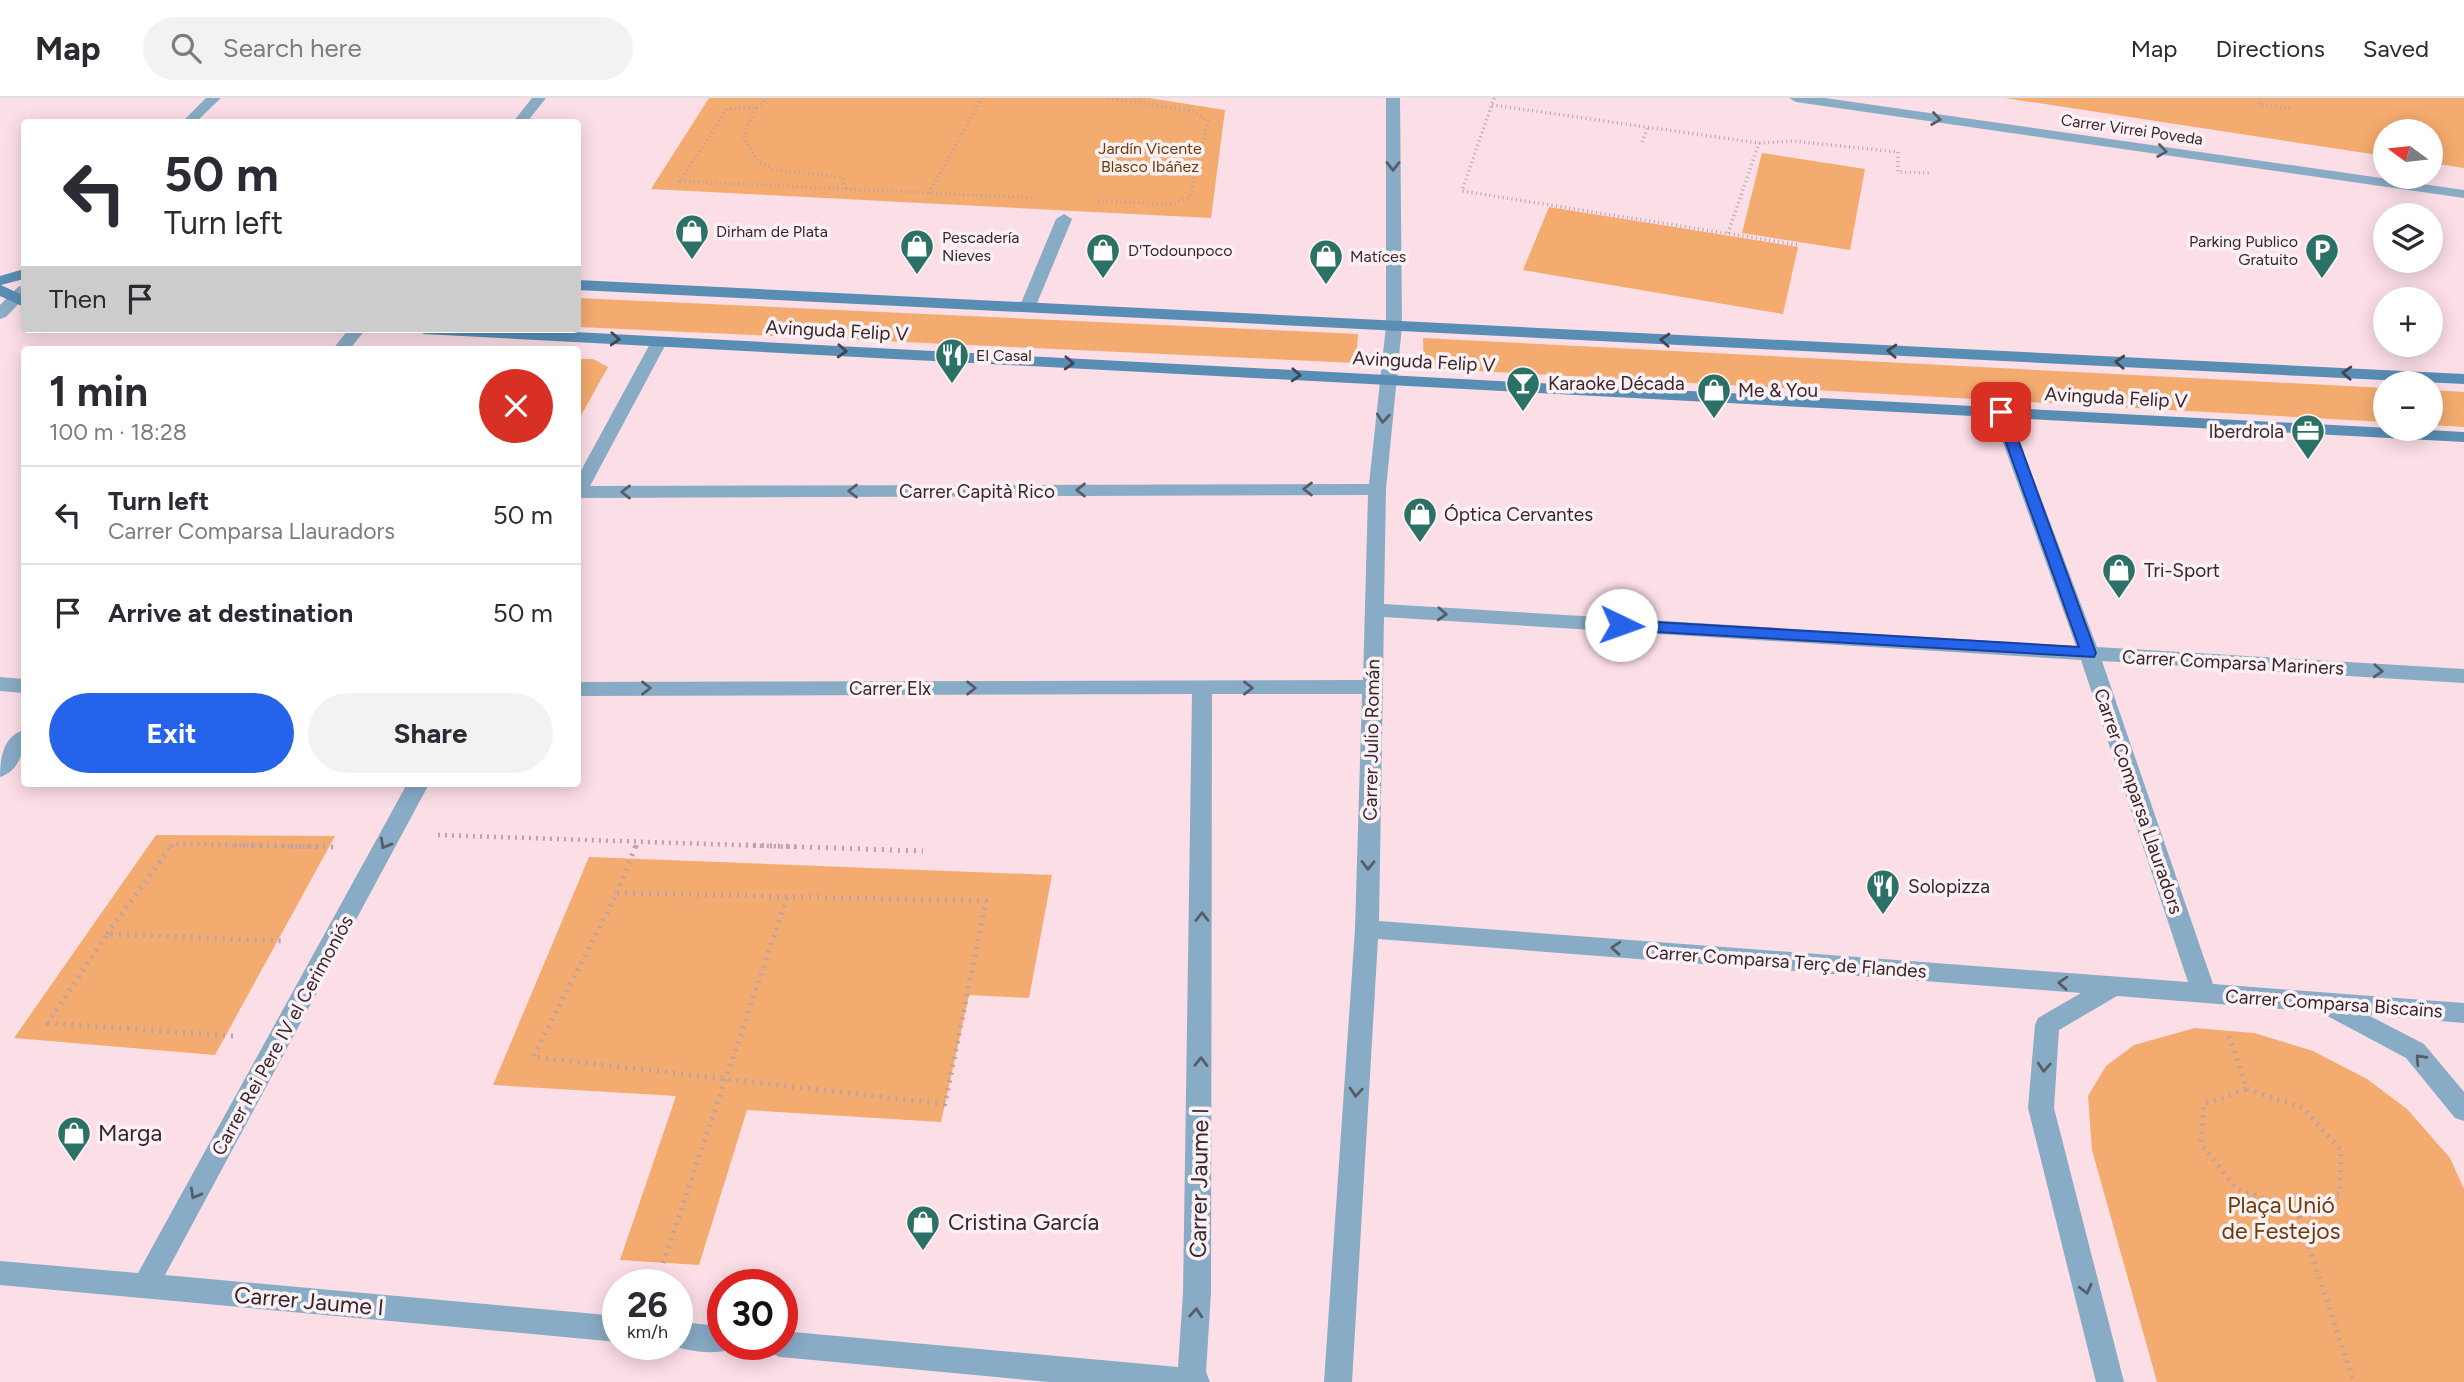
<!DOCTYPE html>
<html lang="en">
<head>
<meta charset="utf-8">
<style>
  :root { --surface:#fff; --page:#f2f2f3; --text:#2b2b33; --muted:#7c7c81; --line:#e1e1e2; --accent:#2563eb }
  body { margin:0; font-family:Figtree,sans-serif; background:var(--page); color:var(--text); height:100vh; display:flex; flex-direction:column; font-size:26px; white-space:nowrap }
  * { box-sizing:border-box; margin:0 }
  p { font-size:23px; color:var(--muted) }
  .icon { flex:none; width:38px; height:38px; fill:none; stroke:currentColor; stroke-width:2; stroke-linecap:round; stroke-linejoin:round }
  .map { position:relative; flex:1; overflow:hidden }
  .panel { position:absolute; left:21px; top:248px; width:560px; height:441px; display:flex; flex-direction:column; background:var(--surface); border-radius:7px; box-shadow:0 4px 18px #0003 }
  .panel>* { flex:none }
  .top-card { position:absolute; left:21px; top:21px; width:560px; height:214px; border-radius:7px; box-shadow:0 4px 18px #0003; background:#fff; color:var(--text); overflow:hidden }
  .needle { width:46px; rotate:285deg }
  .fabs { position:absolute; left:2373px; top:21px; display:grid; gap:14px }
  .fabs a { display:grid; place-items:center; width:70px; height:70px; border-radius:50%; background:var(--surface); box-shadow:0 4px 18px #0003; font-size:35px }
  .speed { position:absolute; left:602px; top:1171px; display:flex; gap:14px; font-size:35px; font-weight:700; text-align:center }
  .speed>* { display:grid; place-content:center; width:91px; height:91px; border-radius:50%; background:var(--surface); box-shadow:0 4px 18px #0003; line-height:1 }
  .speed small { font-size:18px; font-weight:400 }
  .speed .limit { border:10px solid #d22; background:#fff; color:#111 }
  .pin { position:absolute; display:grid; place-items:center; width:60px; height:60px; color:#fff; margin:-30px; border-radius:14px; box-shadow:0 4px 10px #0006 }
  .me { position:absolute; width:77px; margin:-38px; rotate:93deg; stroke-linejoin:round; filter:drop-shadow(0 0 5px #0008) }
  .turn { display:flex; align-items:center; gap:24px; height:147px; padding:0 28px; font-size:32px }
  .turn .icon { width:91px; height:91px; stroke-width:2.5 }
  .turn b { display:block; font-size:49px; line-height:60px }
  .then { display:flex; align-items:center; height:66px; padding:0 28px; background:#0003; gap:14px; font-size:26px }
  .round { display:grid; place-items:center; flex:none; width:74px; height:74px; border-radius:37px; background:var(--page) }
  .headline { display:flex; align-items:center; justify-content:space-between; height:119px; padding:0 28px }
  h1 { font-size:42px; font-weight:700; line-height:52px }
  .cta { display:flex; gap:14px; margin-top:auto; padding:14px 28px }
  .cta a { flex:1; height:80px; border-radius:42px; background:var(--accent); color:#fff; font-size:28px; font-weight:700; line-height:80px; text-align:center }
  .cta a+a { background:var(--page); color:var(--text) }
  ul { padding:0; list-style:none }
  li { display:flex; align-items:center; gap:21px; height:98px; padding:0 28px; border-top:2px solid var(--line) }
  li div { flex:1 }
  li b { display:block; font-size:26px }
  li em { font-style:normal }
  header { display:flex; align-items:center; gap:42px; box-sizing:border-box; height:98px; padding:0 35px; background:var(--surface); border-bottom:2px solid var(--line) }
  header strong { font-size:33px }
  nav { display:flex; gap:38px; margin-inline-start:auto; font-size:24px }
  .search { width:490px; height:63px; background:var(--page); display:flex; align-items:center; gap:18px; box-sizing:border-box; padding:0 24px; border-radius:38px; color:var(--muted); font-size:26px }
  .map>svg:first-child { display:block }
  .green { fill:#f3ab6f }
  .lines { fill:none; stroke-linecap:round; stroke-linejoin:round }
  .path-far2 { stroke:#bba1a8; stroke-width:3.5; stroke-dasharray:1 3.5; stroke-linecap:butt }
  .path-far1 { stroke:#bba1a8; stroke-width:4.5; stroke-dasharray:2 5; stroke-linecap:butt }
  .path { stroke:#bba1a8; stroke-width:5; stroke-dasharray:2 6; stroke-linecap:butt }
  .lane { fill:#89acc6; fill-rule:evenodd }
  .street { fill:#89acc6; fill-rule:evenodd }
  .secondary { fill:#588eb4; fill-rule:evenodd }
  .oneway { stroke:#585c69 }
  .oneway2 { stroke:#424554 }
  .route { fill:#2563eb; stroke:#184099; stroke-width:2 }
  .labels { text-anchor:middle; stroke-width:7; stroke-linejoin:round; paint-order:stroke }
  .far-street-label { font-size:16px; fill:#38262b; stroke:#fbf1f4 }
  .far-park-label { font-size:16px; fill:#6b3b08; stroke:#fbf1f4 }
  .far-poi-label { font-size:16px; fill:#38262b; stroke:#fbf1f4; text-anchor:start }
  .street-label { font-size:19px; fill:#38262b; stroke:#fbf1f4 }
  .poi-label { font-size:19px; fill:#38262b; stroke:#fbf1f4; text-anchor:start }
  .near-poi-label { font-size:23px; fill:#38262b; stroke:#fbf1f4; text-anchor:start }
  .near-street-label { font-size:23px; fill:#38262b; stroke:#fbf1f4 }
  .near-park-label { font-size:23px; fill:#6b3b08; stroke:#fbf1f4 }
</style>
</head>
<body>
<header>
<strong>Map</strong>
<div class="search"><svg class="icon" aria-label="search" viewBox="0 0 24 24"><circle cx="10" cy="10" r="6"/><path d="M15 15l6 6"/></svg>Search here</div>
<nav><a>Map</a><a>Directions</a><a>Saved</a></nav>
</header>
<div class="map">
<svg width="2464" height="1284" viewBox="0 0 2464 1284">
  <rect width="100%" height="100%" fill="#fcdee6"/>
  <g class="green">
    <polygon points="709,0 1149,0 1225,12 1211,120 651,91"/>
    <polygon points="2005,0 2464,0 2464,70 2431,65 2431,33 2385,33 2385,58"/>
    <polygon points="1762,55 1865,71 1850,152 1742,135"/>
    <polygon points="1549,109 1798,149 1783,216 1523,172"/>
    <polygon points="578,200 1358,236 1356,265 578,229"/>
    <polygon points="1423,240 2385,290 2385,324 1424,270"/>
    <polygon points="578,261 593,261 608,269 578,323"/>
    <polygon points="2431,292 2464,294 2464,329 2431,327"/>
    <polygon points="156,737 335,738 215,957 14,940"/>
    <polygon points="589,759 1052,777 1029,900 969,897 941,1024 747,1012 699,1167 620,1162 676,998 493,987"/>
    <polygon points="2195,930 2254,935 2313,953 2367,981 2407,1011 2450,1060 2464,1091 2464,1284 2157,1284 2092,1052 2088,998 2106,968 2134,947"/>
  </g>
  <g class="lines">
    <g class="path-far2">
      <polyline points="768,0 756,10 727,11 680,83 1033,100"/>
      <polyline points="1494,0 1462,93 1799,147"/>
      <polyline points="2259,0 2259,6 2292,11"/>
      <polyline points="1492,7 1759,45 1793,43 1898,54 1898,74 1930,75"/>
      <polyline points="756,10 743,38 756,61 774,72 842,79 846,92"/>
      <polyline points="1642,44 1648,29"/>
      <polyline points="929,95 982,0"/>
      <polyline points="1098,103 1172,106 1190,99 1208,23 1193,13 1108,0"/>
      <polyline points="1728,135 1759,45"/>
    </g>
    <g class="path-far1">
      <polyline points="438,737 799,749"/>
      <polyline points="171,749 173,746 329,749"/>
      <polyline points="636,749 638,743"/>
    </g>
    <g class="path">
      <polyline points="235,747 335,749"/>
      <polyline points="746,747 923,753"/>
      <polygon points="617,795 986,803 945,1006 533,959"/>
      <polyline points="617,795 636,747"/>
      <polyline points="107,836 172,747"/>
      <polyline points="233,938 48,925 107,836 286,843"/>
      <polyline points="2229,938 2247,991"/>
      <polygon points="2247,991 2303,1010 2341,1052 2340,1095 2296,1111 2237,1091 2201,1046 2204,1006"/>
      <polyline points="2296,1111 2354,1284"/>
      <polyline points="663,1165 787,800"/>
    </g>
    <polygon class="lane" points="1064,116 1072,121 1035,210 1033,213 1021,213 1019,210 1056,121"/>
    <g class="street">
      <polygon points="206,0 221,0 196,24 182,24"/>
      <polygon points="532,0 546,0 527,24 513,24"/>
      <path d="M1386,0H1400L1402,228L1386,391L1384,506L2076,548L1992,314L2001,309L2007,310L2097,549L2464,571V585L2102,563L2213,886L2464,905V925L2368,917L2424,946L2464,994V1023L2455,1020L2406,960L2320,914L2117,898L2059,932L2054,1010L2124,1284H2096L2028,1010L2035,927L2038,920L2081,895L1378,841L1352,1284H1324L1355,831L1362,596H1212L1211,1195L1206,1274L1210,1284H1049L780,1259L770,1255L766,1246H782V1233L1178,1269L1183,1195L1192,596L578,598V584L1363,582L1368,397L578,400V378L651,244L659,239L667,244L590,388L1369,386L1386,228ZM1384,519L2081,562L2188,884L1379,823Z"/>
      <polygon points="1789,0 1825,0 2464,92 2464,100 1796,4"/>
      <polygon points="24,187 24,200 6,219 0,221 0,207 18,189"/>
      <polygon points="349,231 366,231 349,252 332,252"/>
      <polygon points="0,579 24,581 24,595 0,593"/>
      <path d="M24,632C26,649 20,673 0,679C0,660 3,638 24,632Z"/>
      <polygon points="407,686 429,686 165,1177 618,1218 618,1244 0,1187 0,1163 138,1175"/>
      <path d="M677,1224L723,1228V1246H735C725,1261 682,1252 667,1246H677Z"/>
    </g>
    <g class="secondary">
      <polygon points="24,171 24,181 1,187 24,198 24,209 0,198 0,178"/>
      <polygon points="578,182 2464,276 2464,286 578,192"/>
      <polygon points="416,231 517,231 2464,334 2464,344 424,236"/>
    </g>
  </g>
  <defs><path id="oneway-chevron" d="M-2-3.5L2.5 0L-2 3.5" fill="none" stroke-width="1.6" stroke-linecap="round" stroke-linejoin="round" transform="scale(1.75)"/></defs>
  <g class="oneway">
    <use href="#oneway-chevron" transform="translate(1936 21) rotate(8)"/>
    <use href="#oneway-chevron" transform="translate(2162 53) rotate(8)"/>
    <use href="#oneway-chevron" transform="translate(1393 68) rotate(90)"/>
    <use href="#oneway-chevron" transform="translate(1383 320) rotate(95)"/>
    <use href="#oneway-chevron" transform="translate(1308 391) rotate(180)"/>
    <use href="#oneway-chevron" transform="translate(1081 392) rotate(180)"/>
    <use href="#oneway-chevron" transform="translate(853 393) rotate(180)"/>
    <use href="#oneway-chevron" transform="translate(626 394) rotate(180)"/>
    <use href="#oneway-chevron" transform="translate(1442 516) rotate(3)"/>
    <use href="#oneway-chevron" transform="translate(2378 573) rotate(3)"/>
    <use href="#oneway-chevron" transform="translate(646 590)"/>
    <use href="#oneway-chevron" transform="translate(971 590)"/>
    <use href="#oneway-chevron" transform="translate(1248 590)"/>
    <use href="#oneway-chevron" transform="translate(385 746) rotate(119)"/>
    <use href="#oneway-chevron" transform="translate(1368 767) rotate(91)"/>
    <use href="#oneway-chevron" transform="translate(1202 819) rotate(-90)"/>
    <use href="#oneway-chevron" transform="translate(1616 850) rotate(-176)"/>
    <use href="#oneway-chevron" transform="translate(2063 885) rotate(-176)"/>
    <use href="#oneway-chevron" transform="translate(2420 961) rotate(-133)"/>
    <use href="#oneway-chevron" transform="translate(1201 964) rotate(-89)"/>
    <use href="#oneway-chevron" transform="translate(2044 969) rotate(94)"/>
    <use href="#oneway-chevron" transform="translate(1356 994) rotate(94)"/>
    <use href="#oneway-chevron" transform="translate(195 1096) rotate(119)"/>
    <use href="#oneway-chevron" transform="translate(2086 1191) rotate(76)"/>
    <use href="#oneway-chevron" transform="translate(1196 1215) rotate(-86)"/>
  </g>
  <g class="oneway2">
    <use href="#oneway-chevron" transform="translate(615 241) rotate(3)"/>
    <use href="#oneway-chevron" transform="translate(1665 242) rotate(-177)"/>
    <use href="#oneway-chevron" transform="translate(842 253) rotate(3)"/>
    <use href="#oneway-chevron" transform="translate(1892 253) rotate(-177)"/>
    <use href="#oneway-chevron" transform="translate(2120 264) rotate(-177)"/>
    <use href="#oneway-chevron" transform="translate(1069 265) rotate(3)"/>
    <use href="#oneway-chevron" transform="translate(2347 275) rotate(-177)"/>
    <use href="#oneway-chevron" transform="translate(1296 277) rotate(3)"/>
  </g>
  <polygon class="route" points="2001,310 2008,314 2096,555 2094,559 1621,532 1614,527 1621,522 2079,549 1995,314"/>
  <defs>
    <g id="shop-pin" transform="scale(1.75)"><path d="M0 17L-7.5 6A9.5 9.5 0 1 1 7.5 6Z" fill="#2c7165" stroke="#fbf1f4"/><path d="M-5-2.5h2.3a2.7 3.5 0 0 1 5.4 0H5L5.5 6h-11ZM-1.5-2.5h3a1.5 2.3 0 0 0-3 0Z" fill="#fff"/></g>
    <g id="parking-pin" transform="scale(1.75)"><path d="M0 17L-7.5 6A9.5 9.5 0 1 1 7.5 6Z" fill="#2c7165" stroke="#fbf1f4"/><path d="M-3.5-5.5H1a3.5 3.5 0 0 1 0 7H-1V5.5H-3.5ZM-1-3.4V-.6H.8a1.4 1.4 0 0 0 0-2.8Z" fill="#fff"/></g>
    <g id="restaurant-pin" transform="scale(1.75)"><path d="M0 17L-7.5 6A9.5 9.5 0 1 1 7.5 6Z" fill="#2c7165" stroke="#fbf1f4"/><path d="M-5-6h1v4h1v-4h1v4h1v-4h1v5L-1.5 .5V6h-2V.5L-5-1ZM5-6V6H3V1.5H1.5Q1.5-4 5-6Z" fill="#fff"/></g>
    <g id="bar-pin" transform="scale(1.75)"><path d="M0 17L-7.5 6A9.5 9.5 0 1 1 7.5 6Z" fill="#2c7165" stroke="#fbf1f4"/><path d="M-6-5H6L.8 .8V4.5H3.5V6h-7V4.5H-.8V.8Z" fill="#fff"/></g>
    <g id="office-pin" transform="scale(1.75)"><path d="M0 17L-7.5 6A9.5 9.5 0 1 1 7.5 6Z" fill="#2c7165" stroke="#fbf1f4"/><path d="M-6-3h4V-5.5h4V-3h4V5H-6ZM-1-4.5V-3h2v-1.5ZM-6 0V1H6V0Z" fill="#fff"/></g>
  </defs>
  <g fill-rule="evenodd">
    <use href="#shop-pin" x="692" y="133"/>
    <use href="#shop-pin" x="917" y="148"/>
    <use href="#shop-pin" x="1103" y="152"/>
    <use href="#parking-pin" x="2322" y="152"/>
    <use href="#shop-pin" x="1326" y="158"/>
    <use href="#restaurant-pin" x="952" y="257"/>
    <use href="#bar-pin" x="1523" y="285"/>
    <use href="#shop-pin" x="1714" y="292"/>
    <use href="#office-pin" x="2308" y="333"/>
    <use href="#shop-pin" x="1420" y="416"/>
    <use href="#shop-pin" x="2119" y="472"/>
    <use href="#restaurant-pin" x="1883" y="788"/>
    <use href="#shop-pin" x="74" y="1035"/>
    <use href="#shop-pin" x="923" y="1124"/>
  </g>
  <g class="labels">
    <g class="far-street-label">
      <text transform="translate(2132 31) rotate(8)" y="6">Carrer Virrei Poveda</text>
    </g>
    <g class="far-park-label">
      <text x="1150" y="56">Jardín Vicente<tspan x="1150" dy="18">Blasco Ibáñez</tspan></text>
    </g>
    <g class="far-poi-label">
      <text x="716" y="139">Dirham de Plata</text>
      <text x="942" y="145">Pescadería<tspan x="942" dy="18">Nieves</tspan></text>
      <text x="2298" y="149" text-anchor="end">Parking Publico<tspan x="2298" dy="18">Gratuito</tspan></text>
      <text x="1128" y="158">D'Todounpoco</text>
      <text x="1350" y="164">Matíces</text>
      <text x="976" y="263">El Casal</text>
    </g>
    <g class="street-label">
      <text transform="translate(837 232) rotate(3)" y="7">Avinguda Felip V</text>
      <text transform="translate(1424 263) rotate(3)" y="7">Avinguda Felip V</text>
      <text transform="translate(2116 299) rotate(3)" y="7">Avinguda Felip V</text>
      <text x="977" y="400">Carrer Capità Rico</text>
      <text transform="translate(2233 564) rotate(3)" y="7">Carrer Comparsa Mariners</text>
      <text x="890" y="597">Carrer Elx</text>
      <text transform="translate(1371 642) rotate(-89)" y="7">Carrer Julio Román</text>
      <text transform="translate(2139 703) rotate(71)" y="7">Carrer Comparsa Llauradors</text>
      <text transform="translate(1786 863) rotate(4)" y="7">Carrer Comparsa Terç de Flandes</text>
      <text transform="translate(2334 905) rotate(4)" y="7">Carrer Comparsa Biscaïns</text>
      <text transform="translate(282 937) rotate(-61)" y="7">Carrer Rei Pere IV el Cerimoniós</text>
    </g>
    <g class="poi-label">
      <text x="1548" y="292">Karaoke Década</text>
      <text x="1738" y="299">Me &amp; You</text>
      <text x="2284" y="340" text-anchor="end">Iberdrola</text>
      <text x="1444" y="423">Óptica Cervantes</text>
      <text x="2144" y="479">Tri-Sport</text>
      <text x="1908" y="795">Solopizza</text>
    </g>
    <g class="near-poi-label">
      <text x="98" y="1043">Marga</text>
      <text x="948" y="1132">Cristina García</text>
    </g>
    <g class="near-street-label">
      <text transform="translate(1199 1085) rotate(-89)" y="8">Carrer Jaume I</text>
      <text transform="translate(309 1203) rotate(5)" y="8">Carrer Jaume I</text>
    </g>
    <g class="near-park-label">
      <text x="2281" y="1115">Plaça Unió<tspan x="2281" dy="26">de Festejos</tspan></text>
    </g>
  </g>
</svg>
<div class="fabs">
<a><svg class="needle" viewBox="-14 -14 28 28"><path d="M0-13l5 13h-10z" fill="#e53935"/><path d="M0 13l5-13h-10z" fill="#7c7c81"/></svg></a>
<a><svg class="icon" aria-label="layers" viewBox="0 0 24 24"><path d="M12 4l9 5-9 5-9-5zM3 14l9 5 9-5"/></svg></a>
<a>+</a>
<a>−</a>
</div>
<div class="speed"><div>26<small>km/h</small></div><div class="limit">30</div></div>
<div class="pin" style="left:2001px;top:314px;background:#d93025"><svg class="icon" aria-label="arrive" viewBox="0 0 24 24"><path d="M6 21V4h12l-3 4 3 4H6"/></svg></div>
<svg class="me" style="left:1621px;top:527px" viewBox="-20 -20 40 40"><circle r="19" fill="#fff"/><path d="M0-13L10 11 0 6-10 11z" fill="#2563eb"/></svg>
<div class="top-card">
<div class="turn"><svg class="icon" aria-label="left" viewBox="0 0 24 24"><path d="M17 20v-9H6M10 6l-5 5 5 5"/></svg><div><b>50 m</b>Turn left</div></div>
<div class="then">Then<svg class="icon" aria-label="arrive" viewBox="0 0 24 24"><path d="M6 21V4h12l-3 4 3 4H6"/></svg></div>
</div>
<section class="panel">
<div class="headline"><div><h1>1 min</h1><p>100 m · 18:28</p></div><a class="round" style="background:#d93025;color:#fff"><svg class="icon" aria-label="close" viewBox="0 0 24 24"><path d="M6 6l12 12M18 6L6 18"/></svg></a></div>
<ul>
<li><svg class="icon" aria-label="left" viewBox="0 0 24 24"><path d="M17 20v-9H6M10 6l-5 5 5 5"/></svg><div><b>Turn left</b><p>Carrer Comparsa Llauradors</p></div><em>50 m</em></li>
<li><svg class="icon" aria-label="arrive" viewBox="0 0 24 24"><path d="M6 21V4h12l-3 4 3 4H6"/></svg><div><b>Arrive at destination</b></div><em>50 m</em></li>
</ul>
<div class="cta"><a>Exit</a><a>Share</a></div>
</section>
</div>
</body>
</html>
